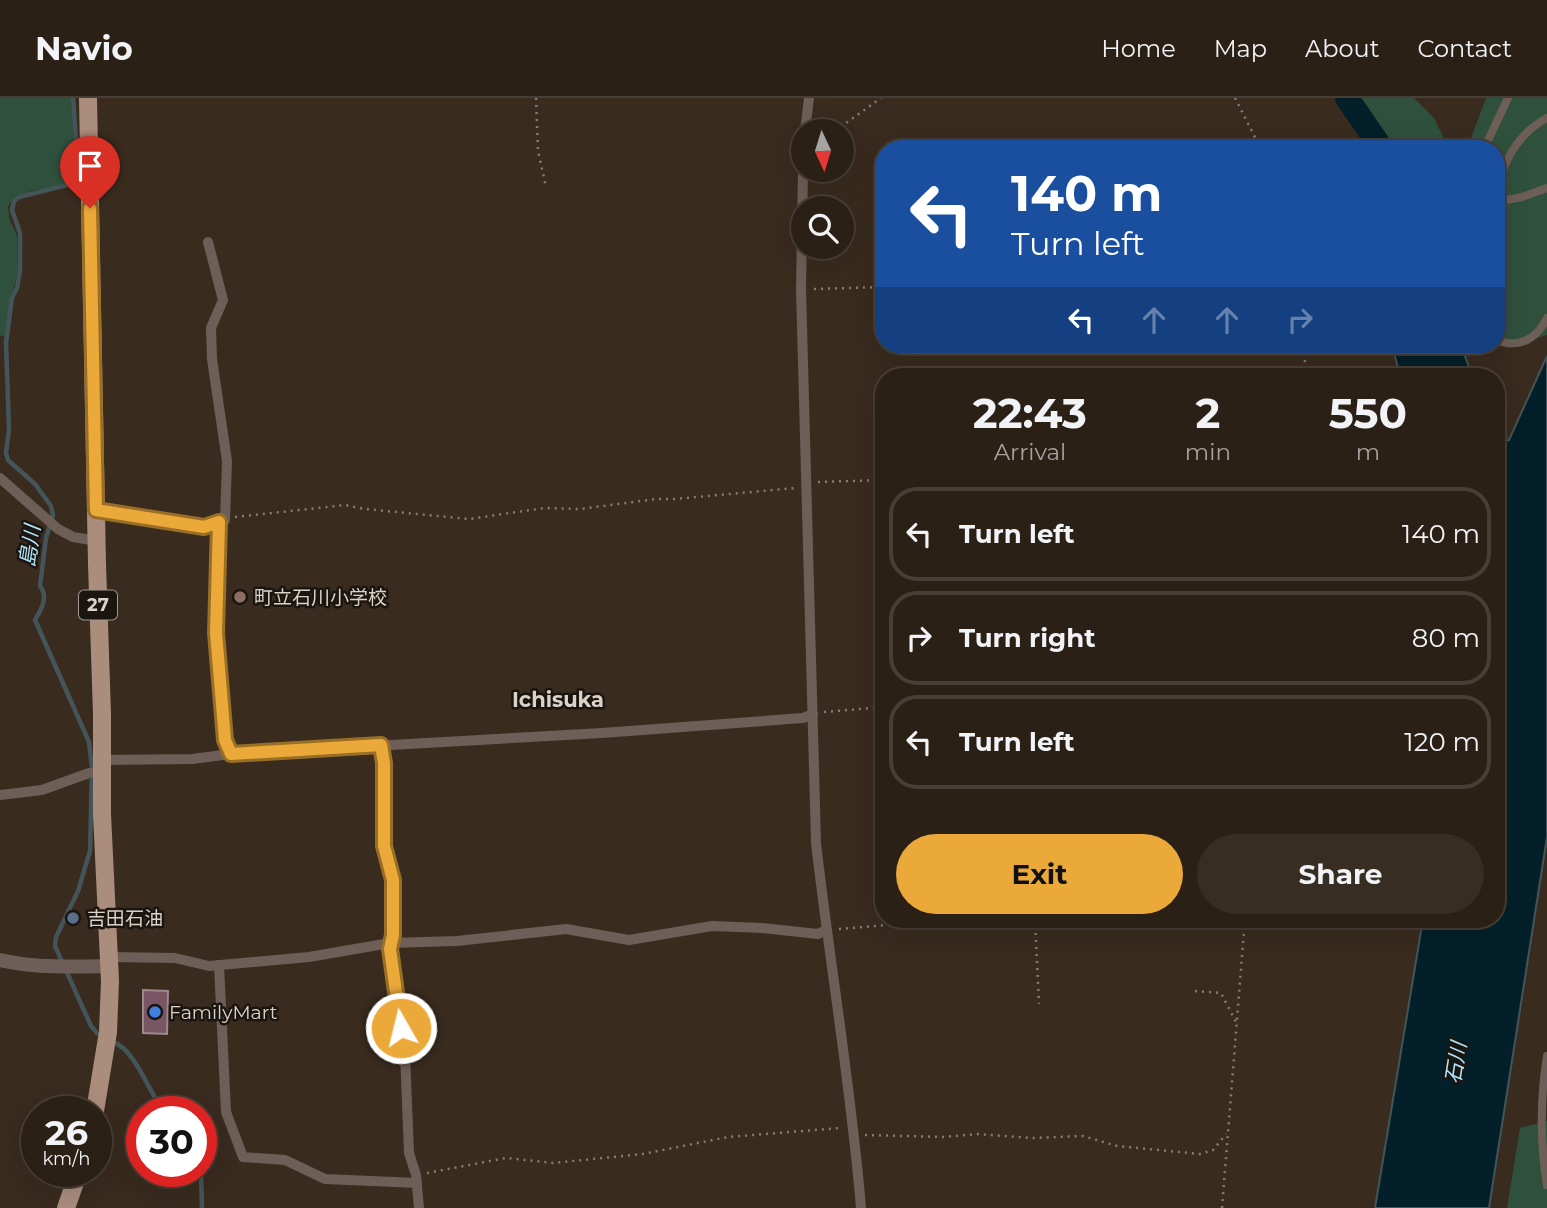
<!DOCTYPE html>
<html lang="en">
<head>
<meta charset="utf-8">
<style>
  :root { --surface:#2b2016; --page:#372d23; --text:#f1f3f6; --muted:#a6a3a1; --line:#473e35; --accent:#eba93a }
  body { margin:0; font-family:Montserrat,"Noto Sans JP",sans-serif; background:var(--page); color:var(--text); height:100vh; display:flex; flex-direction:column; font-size:26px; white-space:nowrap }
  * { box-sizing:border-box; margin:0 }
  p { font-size:23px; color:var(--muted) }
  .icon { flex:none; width:38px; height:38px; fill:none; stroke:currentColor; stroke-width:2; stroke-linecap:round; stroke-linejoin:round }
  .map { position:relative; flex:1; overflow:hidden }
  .sheet { position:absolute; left:875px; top:270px; width:630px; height:560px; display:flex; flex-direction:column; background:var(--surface); border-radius:28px; box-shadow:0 7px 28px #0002,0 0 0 2px var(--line) }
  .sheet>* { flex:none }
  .banner { position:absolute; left:875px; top:42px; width:630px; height:214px; border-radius:28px; box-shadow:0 7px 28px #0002,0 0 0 2px var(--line); background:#1a4fa0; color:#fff; overflow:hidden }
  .needle { width:46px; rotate:176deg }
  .fabs { position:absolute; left:791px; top:21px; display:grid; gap:14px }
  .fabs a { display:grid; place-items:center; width:63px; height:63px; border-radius:50%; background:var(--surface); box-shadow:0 7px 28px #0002,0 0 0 2px var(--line); font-size:35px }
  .speed { position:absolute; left:21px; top:998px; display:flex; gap:14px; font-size:35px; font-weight:700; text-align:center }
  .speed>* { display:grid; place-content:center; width:91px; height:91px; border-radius:50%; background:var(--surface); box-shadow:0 7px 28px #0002,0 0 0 2px var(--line); line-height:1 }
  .speed small { font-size:18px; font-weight:400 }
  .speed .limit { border:10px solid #d22; background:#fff; color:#111 }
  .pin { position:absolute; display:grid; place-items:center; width:60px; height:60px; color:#fff; margin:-72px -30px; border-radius:50% 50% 50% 0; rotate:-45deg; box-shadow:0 0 7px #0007 }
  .pin .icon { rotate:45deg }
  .me { position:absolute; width:77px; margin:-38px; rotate:352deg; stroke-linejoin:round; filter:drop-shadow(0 0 5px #0008) }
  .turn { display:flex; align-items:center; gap:24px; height:147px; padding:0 21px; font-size:32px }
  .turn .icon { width:91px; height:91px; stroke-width:2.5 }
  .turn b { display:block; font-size:49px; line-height:60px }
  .lanes { display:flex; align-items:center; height:66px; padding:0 21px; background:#0003; justify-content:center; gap:35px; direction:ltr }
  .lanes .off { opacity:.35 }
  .eta { display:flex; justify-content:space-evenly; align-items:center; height:119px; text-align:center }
  .eta b { font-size:42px; font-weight:700; line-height:49px }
  .cta { display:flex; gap:14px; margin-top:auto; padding:14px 21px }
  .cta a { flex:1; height:80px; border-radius:42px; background:var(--accent); color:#111; font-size:28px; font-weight:700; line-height:80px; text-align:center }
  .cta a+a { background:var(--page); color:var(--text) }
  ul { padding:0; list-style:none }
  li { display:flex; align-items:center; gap:21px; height:94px; margin:0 14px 10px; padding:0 7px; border:4px solid var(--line); border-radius:28px }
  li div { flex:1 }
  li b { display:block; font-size:26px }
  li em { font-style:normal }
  header { display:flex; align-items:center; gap:42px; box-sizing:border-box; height:98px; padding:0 35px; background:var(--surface); border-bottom:2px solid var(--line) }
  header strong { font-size:33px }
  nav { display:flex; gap:38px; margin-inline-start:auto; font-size:24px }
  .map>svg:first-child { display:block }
  .green { fill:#30503e }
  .water { fill:#03202a; stroke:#44555a; stroke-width:2 }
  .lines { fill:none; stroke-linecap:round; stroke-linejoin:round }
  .stream { stroke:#44555a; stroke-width:4.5 }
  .river { stroke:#03202a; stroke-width:24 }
  .building { fill:#795663; stroke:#9e878f; stroke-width:2 }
  .path { stroke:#887d72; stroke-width:2.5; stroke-dasharray:2 5; stroke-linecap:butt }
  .pedestrian { stroke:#6d5e57; stroke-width:8 }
  .minor { stroke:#6d5e57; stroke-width:10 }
  .tertiary { stroke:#6d5e57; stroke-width:14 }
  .primary { stroke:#aa8d7d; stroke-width:18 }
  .route-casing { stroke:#996e26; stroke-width:18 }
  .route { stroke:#eba93a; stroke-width:12 }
  .education-dot { fill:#8d6e63; stroke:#1b1510; stroke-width:2.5 }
  .service-dot { fill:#5c6f8a; stroke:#1b1510; stroke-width:2.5 }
  .shop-dot { fill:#3f7fe0; stroke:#1b1510; stroke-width:2.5 }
  .labels { text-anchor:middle; stroke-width:5; stroke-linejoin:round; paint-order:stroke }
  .shield { fill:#1b1510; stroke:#a19992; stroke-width:2 }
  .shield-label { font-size:18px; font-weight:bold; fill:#dad1c9 }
  .poi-label { font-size:19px; fill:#dad1c9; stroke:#1b1510; text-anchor:start }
  .water-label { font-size:21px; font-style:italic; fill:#aee5fb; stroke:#1b1510 }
  .neighbourhood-label { font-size:21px; font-weight:bold; fill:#dad1c9; stroke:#1b1510 }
</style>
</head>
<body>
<header>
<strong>Navio</strong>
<nav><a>Home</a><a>Map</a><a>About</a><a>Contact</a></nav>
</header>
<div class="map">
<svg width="1547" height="1110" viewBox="0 0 1547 1110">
  <rect width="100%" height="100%" fill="#392b1e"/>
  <g class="green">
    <path d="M0,0H71L76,70C75,99 20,82 8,109L10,123L17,137L18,174L10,205L7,235L4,239L0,237Z"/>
    <polygon points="1361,0 1414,0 1434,20 1449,51 1393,51"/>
    <polygon points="1486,0 1547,0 1547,237 1520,245 1496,242 1496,51 1467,51"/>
    <polygon points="1547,1023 1547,1110 1507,1110 1520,1030"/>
  </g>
  <g class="water">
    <polygon points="1392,247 1461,247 1472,278 1400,278"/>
    <polygon points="1547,258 1547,739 1489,1110 1375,1110 1423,821 1496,821 1496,340 1503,343 1509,342"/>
  </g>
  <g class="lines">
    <g class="stream">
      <path d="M73,0L78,69L75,82L71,86L19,99L14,103L12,112L20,135V173L17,190L12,200L6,245L9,331L6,355L8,362L35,386L51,408L53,417L46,440L40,488C49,499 41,512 35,522L89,644L92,669L90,753L78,793L56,839L55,848L91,928L97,935"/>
      <path d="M113,944C136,952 148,994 164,1013"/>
      <polyline points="201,1073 202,1110"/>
    </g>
    <polyline class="river" points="1347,0 1382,51"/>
  </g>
  <polygon class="building" points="143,892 168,893 167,936 143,935"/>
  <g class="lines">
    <g class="path">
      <polyline points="536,0 538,53 546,89"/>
      <polyline points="1235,0 1261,51"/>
      <polyline points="835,33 881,0"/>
      <polyline points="814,191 884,189"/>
      <polyline points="1303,278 1307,247"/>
      <polyline points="818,384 884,382"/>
      <polyline points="235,419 345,407 365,411 469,421 545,410 580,411 656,401 675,401 795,390"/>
      <polyline points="824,614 884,609"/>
      <polyline points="1035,821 1039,906"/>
      <polyline points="839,831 958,821"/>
      <polyline points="1195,893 1221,895 1236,924"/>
      <polyline points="865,1037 944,1039 977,1036 1032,1040 1083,1038 1117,1048 1200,1056 1213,1052 1226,1036"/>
      <polyline points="427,1075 506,1060 553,1065 643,1056 728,1039 840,1030"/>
      <polyline points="1222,1110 1245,821"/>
    </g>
    <g class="pedestrian">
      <polyline points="1484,51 1508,0"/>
      <path d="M1497,103C1498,69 1517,36 1547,20"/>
      <polyline points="1496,104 1522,99 1547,90"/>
      <path d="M1496,242C1519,251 1537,241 1547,220"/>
      <path d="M1547,958C1540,1001 1540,1044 1547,1087"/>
    </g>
    <g class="minor">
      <polyline points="805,33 809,0"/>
      <path d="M803,72L801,191L816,745C830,867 851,988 861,1110"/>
      <polyline points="0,380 58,431 73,439 97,443"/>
      <polyline points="96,412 204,429 225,422 227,363 212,261 211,230 223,202 208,144"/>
      <polyline points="219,424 216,535 225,642 231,656"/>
      <polyline points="381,647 384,665 384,748 393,782 393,837 390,851 405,956 409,1055 416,1077 419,1110"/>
      <polyline points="103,662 192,661 231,656 602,635 803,620 813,616"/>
      <polyline points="0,697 42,692 89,675 103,674"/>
      <polyline points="109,859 175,860 209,868 309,859 390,845 457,843 566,831 629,842 712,828 762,830 818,836 826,832"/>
      <polyline points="219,867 226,1014 243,1059 285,1062 325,1081 417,1085"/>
    </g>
    <path class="tertiary" d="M0,862C37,870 72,869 109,868"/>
    <g class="primary">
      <polyline points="88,0 97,466 102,616 102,716 110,883 108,934 95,1013"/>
      <polyline points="66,1110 79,1073"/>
    </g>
  </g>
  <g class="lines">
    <g class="route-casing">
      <polyline id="route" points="90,110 96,412 204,429 219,424 216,535 225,642 231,656 381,647 384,665 384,748 393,782 393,837 390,851 401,930"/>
    </g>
    <use href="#route" class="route"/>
  </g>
  <circle class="education-dot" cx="240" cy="499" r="7"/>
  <circle class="service-dot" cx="73" cy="820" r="7"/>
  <circle class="shop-dot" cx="155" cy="914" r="7"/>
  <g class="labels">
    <rect class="shield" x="79" y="492.5" width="38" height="29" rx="5"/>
    <g class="shield-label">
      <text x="98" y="513">27</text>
    </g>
    <g class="poi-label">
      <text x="254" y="506">町立石川小学校</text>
      <text x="87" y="827">吉田石油</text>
      <text x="169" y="921">FamilyMart</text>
    </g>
    <g class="water-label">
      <text transform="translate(30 448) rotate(-82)" y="7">島川</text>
      <text transform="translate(1456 965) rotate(-81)" y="7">石川</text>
    </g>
    <g class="neighbourhood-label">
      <text x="558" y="609">Ichisuka</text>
    </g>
  </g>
</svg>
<div class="fabs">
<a><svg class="needle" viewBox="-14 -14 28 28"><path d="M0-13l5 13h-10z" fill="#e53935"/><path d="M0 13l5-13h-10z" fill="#a6a3a1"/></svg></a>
<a><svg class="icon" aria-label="search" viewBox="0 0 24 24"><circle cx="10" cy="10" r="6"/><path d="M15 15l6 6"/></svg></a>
</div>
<div class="speed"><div>26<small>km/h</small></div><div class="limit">30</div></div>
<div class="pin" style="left:90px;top:110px;background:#d93025"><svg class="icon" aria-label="arrive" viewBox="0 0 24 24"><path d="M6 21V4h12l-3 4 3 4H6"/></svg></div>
<svg class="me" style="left:401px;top:930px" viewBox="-20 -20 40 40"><circle r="17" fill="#eba93a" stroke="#fff" stroke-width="3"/><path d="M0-11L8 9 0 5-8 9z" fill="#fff"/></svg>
<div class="banner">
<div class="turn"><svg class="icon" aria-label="left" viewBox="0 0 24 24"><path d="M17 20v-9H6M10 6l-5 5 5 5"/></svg><div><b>140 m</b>Turn left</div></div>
<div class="lanes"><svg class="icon" aria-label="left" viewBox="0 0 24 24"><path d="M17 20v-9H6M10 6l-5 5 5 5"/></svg><svg class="icon off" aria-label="ahead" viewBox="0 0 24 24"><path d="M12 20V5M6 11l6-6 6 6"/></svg><svg class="icon off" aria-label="ahead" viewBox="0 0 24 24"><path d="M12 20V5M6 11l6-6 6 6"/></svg><svg class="icon off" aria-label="right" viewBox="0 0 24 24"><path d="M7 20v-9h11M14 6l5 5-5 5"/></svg></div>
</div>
<section class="sheet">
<div class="eta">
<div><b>22:43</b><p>Arrival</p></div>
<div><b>2</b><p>min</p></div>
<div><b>550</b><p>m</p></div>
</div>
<ul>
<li><svg class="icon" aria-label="left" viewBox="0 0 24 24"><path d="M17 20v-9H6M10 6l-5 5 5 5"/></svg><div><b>Turn left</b></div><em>140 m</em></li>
<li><svg class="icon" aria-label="right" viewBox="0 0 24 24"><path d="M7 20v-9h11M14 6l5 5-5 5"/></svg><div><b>Turn right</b></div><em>80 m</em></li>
<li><svg class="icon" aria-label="left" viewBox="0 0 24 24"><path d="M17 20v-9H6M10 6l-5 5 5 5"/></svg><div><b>Turn left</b></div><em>120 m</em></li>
</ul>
<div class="cta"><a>Exit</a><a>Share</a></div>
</section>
</div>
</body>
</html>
